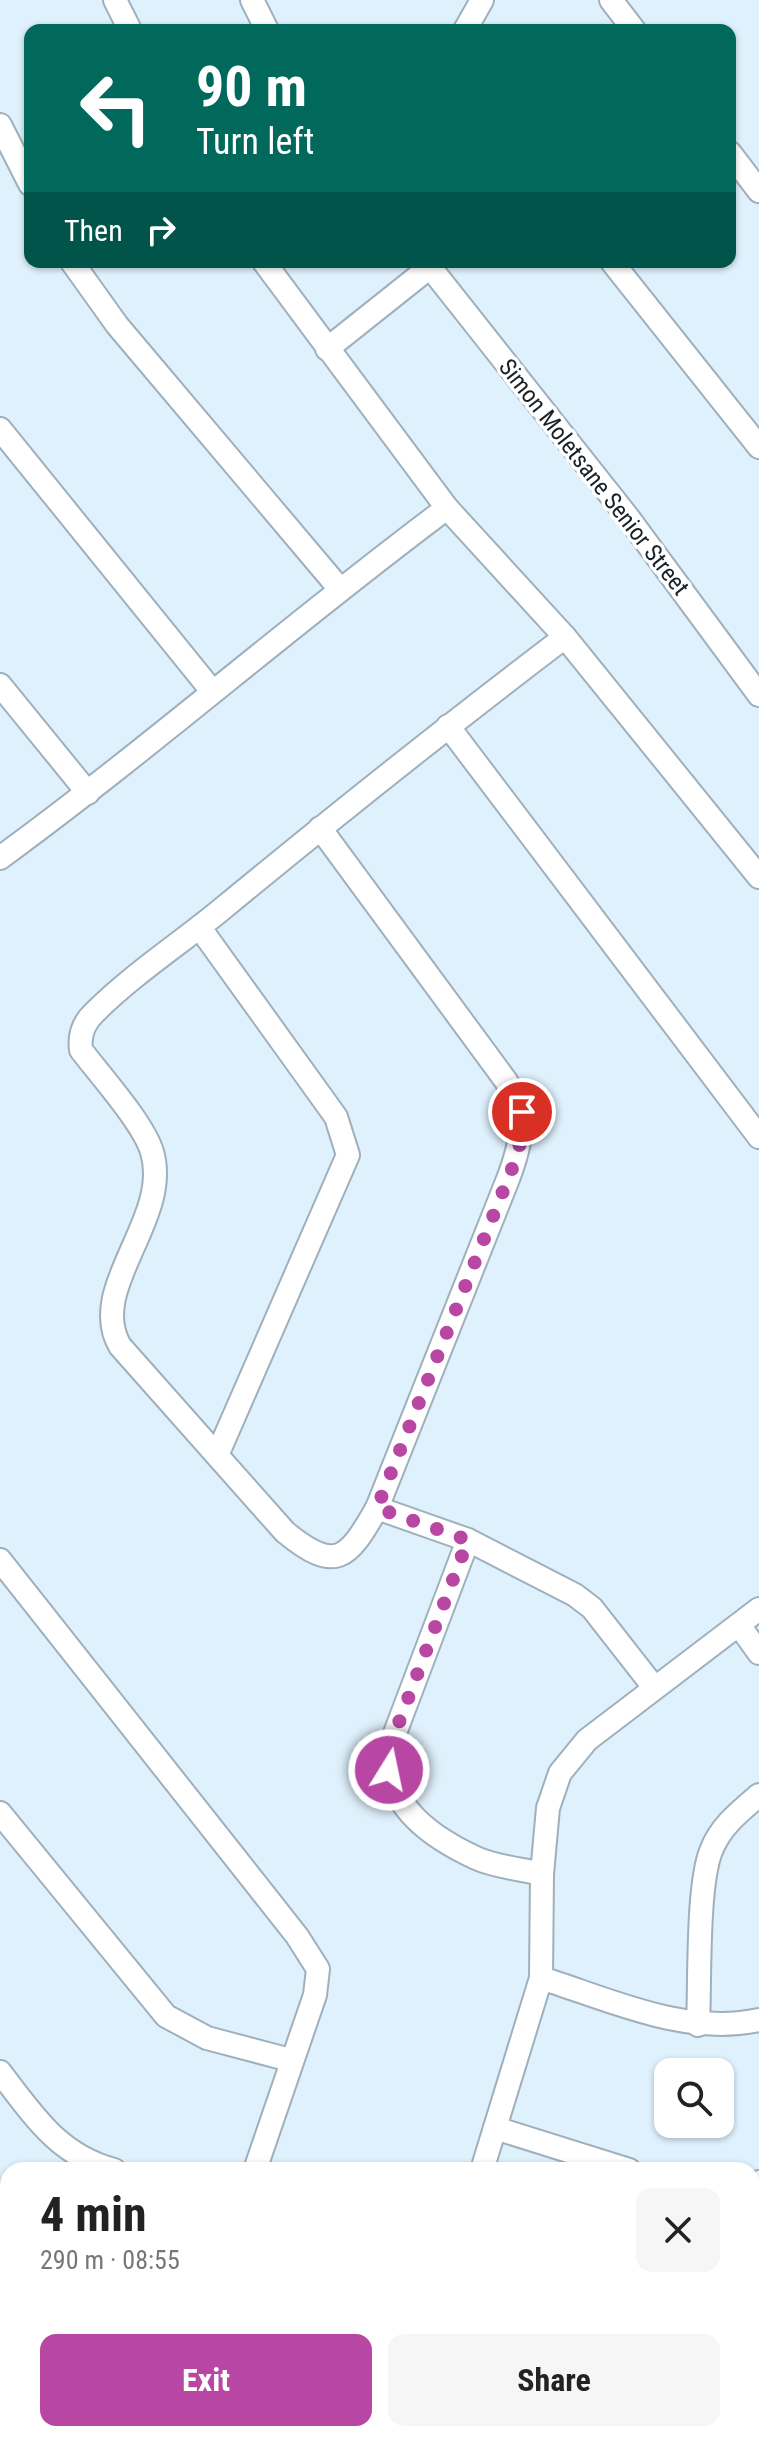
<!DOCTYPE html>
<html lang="en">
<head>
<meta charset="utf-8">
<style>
  :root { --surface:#fff; --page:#f6f6f6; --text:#222; --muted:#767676; --accent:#b847a3 }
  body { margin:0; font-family:"Roboto Condensed",sans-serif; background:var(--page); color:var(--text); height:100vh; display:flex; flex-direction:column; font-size:30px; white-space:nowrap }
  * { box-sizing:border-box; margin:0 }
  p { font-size:26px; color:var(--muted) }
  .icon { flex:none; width:44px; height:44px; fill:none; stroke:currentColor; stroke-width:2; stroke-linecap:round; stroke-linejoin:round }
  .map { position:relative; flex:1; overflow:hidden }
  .side { position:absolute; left:0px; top:2162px; width:760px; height:280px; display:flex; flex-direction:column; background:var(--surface); border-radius:24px 24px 0 0; box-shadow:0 2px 6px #0004 }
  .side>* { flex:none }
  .guide { position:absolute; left:24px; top:24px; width:712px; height:244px; border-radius:16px; box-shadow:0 2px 6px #0004; background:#00695c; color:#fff; overflow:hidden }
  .buttons { position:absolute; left:654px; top:2058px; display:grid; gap:16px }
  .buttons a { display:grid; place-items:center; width:80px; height:80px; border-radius:16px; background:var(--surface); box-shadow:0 2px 6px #0004; font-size:40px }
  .pin { position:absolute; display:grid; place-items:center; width:68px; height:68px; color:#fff; margin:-34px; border:4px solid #fff; border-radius:50%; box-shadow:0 2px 8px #0007 }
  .me { position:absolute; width:88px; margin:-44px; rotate:10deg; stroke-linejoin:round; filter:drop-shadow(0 0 6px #0008) }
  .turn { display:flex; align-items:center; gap:28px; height:168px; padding:0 40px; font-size:36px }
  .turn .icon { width:104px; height:104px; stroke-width:2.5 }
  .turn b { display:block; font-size:56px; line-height:68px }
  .then { display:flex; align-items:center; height:76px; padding:0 40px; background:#0003; gap:16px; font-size:30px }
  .round { display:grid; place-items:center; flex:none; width:84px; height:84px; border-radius:16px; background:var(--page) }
  .headline { display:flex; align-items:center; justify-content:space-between; height:136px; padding:0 40px }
  h1 { font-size:48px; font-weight:700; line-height:60px }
  .button { display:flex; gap:16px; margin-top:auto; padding:16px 40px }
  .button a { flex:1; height:92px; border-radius:16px; background:var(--accent); color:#fff; font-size:32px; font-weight:700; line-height:92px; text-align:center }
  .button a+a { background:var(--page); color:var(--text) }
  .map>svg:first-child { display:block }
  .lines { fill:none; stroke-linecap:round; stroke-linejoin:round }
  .minor-casing { stroke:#9fb0bc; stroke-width:26 }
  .minor { stroke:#fff; stroke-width:22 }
  .route { stroke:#b847a3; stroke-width:14; stroke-dasharray:0 25.2 }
  .labels { text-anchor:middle; stroke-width:7; stroke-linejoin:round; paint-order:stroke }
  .street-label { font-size:24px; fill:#1a2125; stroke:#fff }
</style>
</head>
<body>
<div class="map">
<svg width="759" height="2442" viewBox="0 0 759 2442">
  <rect width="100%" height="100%" fill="#dff1fd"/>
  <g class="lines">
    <g class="minor-casing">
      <g id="minor">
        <polyline points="115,0 130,30"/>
        <polyline points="252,0 267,30"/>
        <polyline points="611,0 634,30"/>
        <polyline points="465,30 482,0"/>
        <polyline points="0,125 30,184"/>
        <polyline points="730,153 759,191"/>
        <polyline points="72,262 117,325 339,588"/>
        <polyline points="264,262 447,508 565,637 759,877"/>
        <polyline points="426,262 627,516 759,695"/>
        <polyline points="612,262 759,447"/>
        <polyline points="327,349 430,267"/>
        <polyline points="0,429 212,691"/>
        <polyline points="0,685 88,793"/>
        <polyline points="448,726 759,1137"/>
        <path d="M320,828L506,1081C528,1116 522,1142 508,1179L377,1508C348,1559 336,1574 285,1532L120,1346C86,1288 172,1219 152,1152C144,1124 100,1075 81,1050C79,1035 84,1022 95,1012C133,974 181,943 222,909C335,816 449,725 565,637"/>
        <path d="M0,858C153,746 295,621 447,508"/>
        <polyline points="200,928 336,1117 348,1155 218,1453"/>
        <polyline points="377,1508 468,1540 575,1595 592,1608 653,1686"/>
        <path d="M468,1540L395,1733C374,1796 424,1834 476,1858C495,1867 522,1869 542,1874"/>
        <polyline points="0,1560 297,1936 318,1969 315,1995 255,2170"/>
        <polyline points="739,1625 759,1653"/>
        <polyline points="0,1813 166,2016 207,2038 290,2060"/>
        <path d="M541,1978C611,2000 685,2036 759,2020"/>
        <path d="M698,2025C700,1983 697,1886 711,1851C720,1827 739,1812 759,1795"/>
        <path d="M0,2072C34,2116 58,2155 114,2170"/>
        <polyline points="495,2128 629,2170"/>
        <polyline points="482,2170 541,1978 542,1874 548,1808 560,1773 587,1740 759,1609"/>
        <polyline points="752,2184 759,2182"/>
        <polyline points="0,2301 8,2304"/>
        <polyline points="752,2350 759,2348"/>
        <polyline points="406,2434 432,2442"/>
      </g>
    </g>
    <use href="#minor" class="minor"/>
  </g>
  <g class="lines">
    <polyline class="route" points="389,1770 389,1753 395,1733 468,1540 377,1508 519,1151 522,1112"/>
  </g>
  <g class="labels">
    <g class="street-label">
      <text transform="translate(594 477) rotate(52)" y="8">Simon Moletsane Senior Street</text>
    </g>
  </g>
</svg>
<div class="buttons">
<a><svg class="icon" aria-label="search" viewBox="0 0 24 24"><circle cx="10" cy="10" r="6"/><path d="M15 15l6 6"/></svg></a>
</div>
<div class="pin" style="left:522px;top:1112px;background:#d93025"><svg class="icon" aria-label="arrive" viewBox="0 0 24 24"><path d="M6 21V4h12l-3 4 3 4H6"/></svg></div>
<svg class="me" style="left:389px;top:1770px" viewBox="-20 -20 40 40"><circle r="17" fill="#b847a3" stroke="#fff" stroke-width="3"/><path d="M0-11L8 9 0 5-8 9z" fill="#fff"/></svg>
<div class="guide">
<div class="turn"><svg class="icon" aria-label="left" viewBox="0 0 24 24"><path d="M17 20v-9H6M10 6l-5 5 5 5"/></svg><div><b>90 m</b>Turn left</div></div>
<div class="then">Then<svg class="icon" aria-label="right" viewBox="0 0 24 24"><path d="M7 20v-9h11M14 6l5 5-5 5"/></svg></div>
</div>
<section class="side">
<div class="headline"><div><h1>4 min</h1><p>290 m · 08:55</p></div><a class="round"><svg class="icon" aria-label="close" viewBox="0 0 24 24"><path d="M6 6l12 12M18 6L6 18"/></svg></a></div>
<div class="button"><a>Exit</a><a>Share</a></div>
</section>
</div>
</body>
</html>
